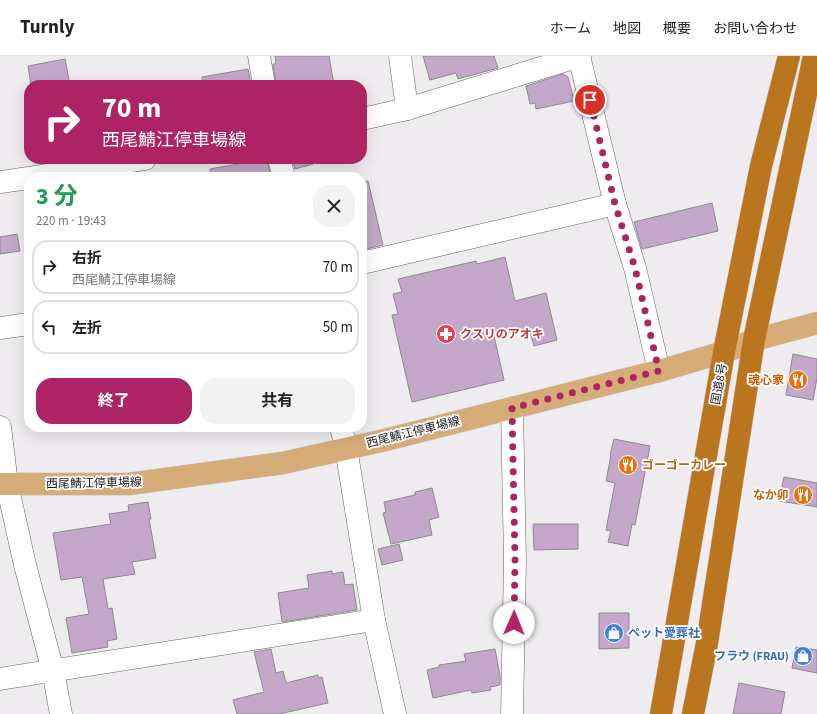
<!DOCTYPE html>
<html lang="ja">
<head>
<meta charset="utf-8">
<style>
  :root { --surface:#fff; --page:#f2f2f2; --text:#222; --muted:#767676; --line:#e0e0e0; --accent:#ae2364 }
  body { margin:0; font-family:"Source Sans 3","Noto Sans JP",sans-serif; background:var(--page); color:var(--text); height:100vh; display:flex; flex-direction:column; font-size:15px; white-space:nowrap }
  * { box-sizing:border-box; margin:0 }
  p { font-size:13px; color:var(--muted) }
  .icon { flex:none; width:22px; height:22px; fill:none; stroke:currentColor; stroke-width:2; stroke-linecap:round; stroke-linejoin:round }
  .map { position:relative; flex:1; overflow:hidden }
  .sheet { position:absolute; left:24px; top:116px; width:343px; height:260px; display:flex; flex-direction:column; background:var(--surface); border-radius:16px; box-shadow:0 4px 16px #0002 }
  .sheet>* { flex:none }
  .hud { position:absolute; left:24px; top:24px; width:343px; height:84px; border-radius:16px; box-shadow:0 4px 16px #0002; background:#ae2364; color:#fff; overflow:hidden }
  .pin { position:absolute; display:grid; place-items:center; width:34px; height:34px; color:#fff; margin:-17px; border:2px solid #fff; border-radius:50%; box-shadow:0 1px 4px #0007 }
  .me { position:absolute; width:44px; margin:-22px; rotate:1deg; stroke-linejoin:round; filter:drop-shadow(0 0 3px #0008) }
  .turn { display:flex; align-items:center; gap:14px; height:84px; padding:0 12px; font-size:18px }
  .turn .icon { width:52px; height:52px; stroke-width:2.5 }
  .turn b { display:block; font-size:28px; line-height:34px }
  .round { display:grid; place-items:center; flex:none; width:42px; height:42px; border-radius:16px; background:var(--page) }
  .summary { display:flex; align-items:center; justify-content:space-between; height:68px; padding:0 12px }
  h1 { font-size:24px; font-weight:700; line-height:30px; color:#1e9e55 }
  .button { display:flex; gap:8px; margin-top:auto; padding:8px 12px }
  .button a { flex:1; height:46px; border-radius:16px; background:var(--accent); color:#fff; font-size:16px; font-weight:700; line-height:46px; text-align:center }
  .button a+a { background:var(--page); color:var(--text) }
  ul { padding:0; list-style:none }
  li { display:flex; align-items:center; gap:12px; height:54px; margin:0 8px 6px; padding:0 4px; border:2px solid var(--line); border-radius:16px }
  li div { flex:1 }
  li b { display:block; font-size:15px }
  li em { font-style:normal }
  header { display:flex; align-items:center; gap:24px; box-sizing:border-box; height:56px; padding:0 20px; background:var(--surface); border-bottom:1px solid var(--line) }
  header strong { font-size:19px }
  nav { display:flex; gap:22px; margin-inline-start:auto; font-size:14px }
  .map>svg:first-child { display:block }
  .building { fill:#c3a8c9; stroke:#8d8a8e }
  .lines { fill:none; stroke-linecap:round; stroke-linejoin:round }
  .minor-casing { stroke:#646164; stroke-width:23 }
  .major-casing { stroke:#c8c8c8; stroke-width:23 }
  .highway-casing { stroke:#c8c8c8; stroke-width:23 }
  .minor { stroke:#fff; stroke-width:22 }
  .major { stroke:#d6ad78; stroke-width:22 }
  .highway { stroke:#ba761e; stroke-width:22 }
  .route { stroke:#ae2364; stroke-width:7; stroke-dasharray:0 12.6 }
  .labels { text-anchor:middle; stroke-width:3.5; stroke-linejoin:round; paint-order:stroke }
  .health-label { font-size:12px; font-weight:bold; fill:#be3a42; stroke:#fff; text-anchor:start }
  .food-label { font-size:12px; font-weight:bold; fill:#c56008; stroke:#fff; text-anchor:end }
  .street-label { font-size:12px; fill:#1b1a1b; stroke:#fff }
  .shop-label { font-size:12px; font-weight:bold; fill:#366cbe; stroke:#fff; text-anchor:start }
</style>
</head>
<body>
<header>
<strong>Turnly</strong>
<nav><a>ホーム</a><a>地図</a><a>概要</a><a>お問い合わせ</a></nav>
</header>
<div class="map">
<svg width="817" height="658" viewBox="0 0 817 658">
  <rect width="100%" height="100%" fill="#efecef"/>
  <g class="building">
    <polygon points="275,0 329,0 334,29 276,29 273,8 276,8"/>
    <polygon points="423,0 494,0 498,12 458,23 456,17 430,24"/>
    <polygon points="65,3 70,29 31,29 28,10"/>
    <polygon points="248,13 251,29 203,29 202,21"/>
    <polygon points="563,18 568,21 574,45 536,53 535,47 530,48 526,30"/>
    <polygon points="266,103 267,103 271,121 211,121 210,113"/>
    <polygon points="292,103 313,103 313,108 295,113"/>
    <polygon points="368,125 383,189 362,194 362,126"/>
    <polygon points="712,147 718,175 642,193 634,166"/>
    <polygon points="17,178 20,195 0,198 0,181"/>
    <polygon points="505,201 515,245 546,237 557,284 534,290 529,272 494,280 504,324 412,346 392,259 398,258 393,238 402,236 398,223 476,205 477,208"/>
    <polygon points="793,298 817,303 817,322 813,344 786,339"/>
    <polygon points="614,383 650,390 635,469 632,468 628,490 608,486 611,475 606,474 615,427 606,425 611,399 610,399"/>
    <polygon points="784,421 817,427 817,451 779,445"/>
    <polygon points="432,432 439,461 429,464 432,479 391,488 383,457 386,456 384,446 415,439 415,436"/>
    <polygon points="148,446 151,463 149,463 156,502 132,506 135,518 103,523 108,553 112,552 117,583 107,585 108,591 72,597 66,562 89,558 82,521 61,524 53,477 111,468 109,458 129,455 128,449"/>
    <polygon points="533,468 578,468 578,493 534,494"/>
    <polygon points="399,488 403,504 382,509 378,493"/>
    <polygon points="332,515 332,518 343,516 345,529 353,528 357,554 282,566 278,537 309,532 307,519"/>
    <polygon points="599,557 629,557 629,592 599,593"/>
    <polygon points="796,591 817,594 817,617 792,612"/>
    <polygon points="271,593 276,617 283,615 286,627 318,619 319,622 322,621 328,647 279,658 237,658 233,644 264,636 254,596"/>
    <polygon points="495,593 500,620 500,629 490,631 491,634 472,637 471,634 433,642 427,614 439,611 439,609 466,605 464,598"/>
    <polygon points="739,627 785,636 781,658 733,658"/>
  </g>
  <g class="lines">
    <g class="minor-casing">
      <g id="minor">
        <polyline points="259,0 264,29"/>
        <polyline points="400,0 407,53"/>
        <polyline points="579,0 615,148 635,212 659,315"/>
        <polyline points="362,63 407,53 580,0"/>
        <polyline points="279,103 284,121"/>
        <polyline points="34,121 145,103"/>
        <polyline points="0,126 29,122"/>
        <polyline points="362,207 615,148"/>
        <polyline points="0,272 29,268"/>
        <polyline points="512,352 515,505 512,658"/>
        <polyline points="0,371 7,428 25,509 53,615 61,658"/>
        <polyline points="341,371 346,392 374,564 395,658"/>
        <polyline points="0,623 374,564"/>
      </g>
    </g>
    <g class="major-casing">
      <polyline id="major" points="0,428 129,428 283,407 385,384 659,315 724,296 754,284 817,267"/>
    </g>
    <g class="highway-casing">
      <g id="highway">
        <polyline points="661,658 724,296 761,110 789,0"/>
        <polyline points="693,658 707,587 754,284 814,0"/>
      </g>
    </g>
    <use href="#minor" class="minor"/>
    <use href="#major" class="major"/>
    <use href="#highway" class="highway"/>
  </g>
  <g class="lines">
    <polyline class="route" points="514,567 515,505 512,352 659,315 635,212 615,148 590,44"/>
  </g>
  <defs>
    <g id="pharmacy-disc" transform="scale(1)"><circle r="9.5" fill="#e0444e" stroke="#fff"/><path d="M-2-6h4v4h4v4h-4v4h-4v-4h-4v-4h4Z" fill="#fff"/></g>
    <g id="restaurant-disc" transform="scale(1)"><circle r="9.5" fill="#e8710a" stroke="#fff"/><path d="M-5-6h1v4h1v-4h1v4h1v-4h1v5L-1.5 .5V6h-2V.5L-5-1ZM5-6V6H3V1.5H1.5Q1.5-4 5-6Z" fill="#fff"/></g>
    <g id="shop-disc" transform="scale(1)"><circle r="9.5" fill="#3f7fe0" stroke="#fff"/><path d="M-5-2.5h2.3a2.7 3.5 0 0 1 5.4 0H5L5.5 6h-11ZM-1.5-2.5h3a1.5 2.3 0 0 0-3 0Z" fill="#fff"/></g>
  </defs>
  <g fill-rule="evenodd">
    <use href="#pharmacy-disc" x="446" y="278"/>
    <use href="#restaurant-disc" x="798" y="324"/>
    <use href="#restaurant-disc" x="628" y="409"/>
    <use href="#restaurant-disc" x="803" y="439"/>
    <use href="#shop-disc" x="614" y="577"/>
    <use href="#shop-disc" x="803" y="600"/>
  </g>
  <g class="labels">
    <g class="health-label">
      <text x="460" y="282">クスリのアオキ</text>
    </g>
    <g class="food-label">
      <text x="784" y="328">魂心家</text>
      <text x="642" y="413" text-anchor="start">ゴーゴーカレー</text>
      <text x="789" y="443">なか卯</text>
    </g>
    <g class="street-label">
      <text transform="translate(719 328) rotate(-80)" y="4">国道8号</text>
      <text transform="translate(413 376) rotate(-14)" y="4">西尾鯖江停車場線</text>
      <text transform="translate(94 427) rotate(-1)" y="4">西尾鯖江停車場線</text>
    </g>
    <g class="shop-label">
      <text x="628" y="581">ペット愛葬社</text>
      <text x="789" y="604" text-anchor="end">フラウ (FRAU)</text>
    </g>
  </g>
</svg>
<div class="pin" style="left:590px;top:44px;background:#d93025"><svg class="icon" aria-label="arrive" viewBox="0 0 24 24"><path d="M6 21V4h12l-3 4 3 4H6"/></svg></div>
<svg class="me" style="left:514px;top:567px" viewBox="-20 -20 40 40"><circle r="19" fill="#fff"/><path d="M0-13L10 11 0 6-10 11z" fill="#ae2364"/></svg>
<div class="hud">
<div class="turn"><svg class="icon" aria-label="right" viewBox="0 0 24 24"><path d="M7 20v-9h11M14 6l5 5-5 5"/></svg><div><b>70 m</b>西尾鯖江停車場線</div></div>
</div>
<section class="sheet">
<div class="summary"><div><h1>3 分</h1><p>220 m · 19:43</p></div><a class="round"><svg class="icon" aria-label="close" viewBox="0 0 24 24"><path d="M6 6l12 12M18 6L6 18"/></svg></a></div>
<ul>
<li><svg class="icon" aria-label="right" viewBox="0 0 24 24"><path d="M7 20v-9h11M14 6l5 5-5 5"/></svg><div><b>右折</b><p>西尾鯖江停車場線</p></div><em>70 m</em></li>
<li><svg class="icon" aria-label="left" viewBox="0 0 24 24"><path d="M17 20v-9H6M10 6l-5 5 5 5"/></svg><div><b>左折</b></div><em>50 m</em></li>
</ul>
<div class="button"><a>終了</a><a>共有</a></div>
</section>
</div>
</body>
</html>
